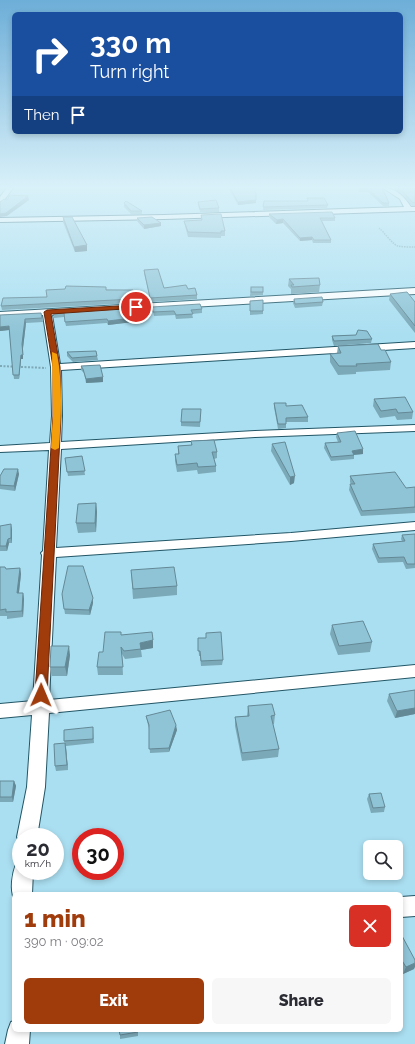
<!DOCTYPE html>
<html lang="en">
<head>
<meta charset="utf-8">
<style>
  :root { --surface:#fff; --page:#f7f7f7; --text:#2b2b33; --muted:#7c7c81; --accent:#a03b0c }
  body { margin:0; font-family:Raleway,sans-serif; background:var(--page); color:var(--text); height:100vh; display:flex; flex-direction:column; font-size:15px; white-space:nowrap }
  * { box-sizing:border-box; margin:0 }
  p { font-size:13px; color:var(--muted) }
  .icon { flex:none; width:22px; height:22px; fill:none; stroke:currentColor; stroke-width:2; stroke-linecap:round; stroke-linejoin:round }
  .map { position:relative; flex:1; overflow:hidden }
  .sheet { position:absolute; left:12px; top:892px; width:391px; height:140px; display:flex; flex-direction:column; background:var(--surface); border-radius:6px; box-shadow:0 2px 6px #0003 }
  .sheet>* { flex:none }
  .hud { position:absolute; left:12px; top:12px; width:391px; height:122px; border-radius:6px; box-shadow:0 2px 6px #0003; background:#1a4fa0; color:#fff; overflow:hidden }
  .buttons { position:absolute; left:363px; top:840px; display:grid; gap:8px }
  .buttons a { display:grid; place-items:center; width:40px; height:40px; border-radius:6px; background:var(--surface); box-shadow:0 2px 6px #0003; font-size:20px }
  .speed { position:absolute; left:12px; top:828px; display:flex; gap:8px; font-size:20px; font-weight:700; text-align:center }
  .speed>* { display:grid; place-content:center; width:52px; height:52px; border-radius:50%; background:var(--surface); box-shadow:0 2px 6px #0003; line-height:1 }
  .speed small { font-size:10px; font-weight:400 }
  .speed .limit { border:6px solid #d22; background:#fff; color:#111 }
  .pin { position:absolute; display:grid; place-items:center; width:34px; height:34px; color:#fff; margin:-17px; border:2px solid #fff; border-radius:50%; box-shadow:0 1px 4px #0007 }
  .me { position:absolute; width:44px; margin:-22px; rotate:1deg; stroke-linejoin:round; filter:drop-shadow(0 0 3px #0008) }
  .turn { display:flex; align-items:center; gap:14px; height:84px; padding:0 12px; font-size:18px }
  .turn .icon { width:52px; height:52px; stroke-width:2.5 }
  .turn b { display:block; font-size:28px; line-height:34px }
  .then { display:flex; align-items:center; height:38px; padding:0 12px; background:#0003; gap:8px; font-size:15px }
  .round { display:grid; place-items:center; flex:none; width:42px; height:42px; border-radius:6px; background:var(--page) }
  .summary { display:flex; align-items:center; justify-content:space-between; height:68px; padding:0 12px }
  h1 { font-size:24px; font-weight:800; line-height:30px; color:var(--accent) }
  .cta { display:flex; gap:8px; margin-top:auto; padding:8px 12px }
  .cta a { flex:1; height:46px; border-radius:6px; background:var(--accent); color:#fff; font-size:16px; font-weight:800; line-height:46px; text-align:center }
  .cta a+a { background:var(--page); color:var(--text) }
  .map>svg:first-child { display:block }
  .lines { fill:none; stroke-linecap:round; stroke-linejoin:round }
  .minor-casing { stroke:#225666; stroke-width:2 }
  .path-far1 { stroke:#7da8b6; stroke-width:1.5; stroke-dasharray:1.5 1; stroke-linecap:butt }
  .path { stroke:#7da8b6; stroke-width:2; stroke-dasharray:2 1.5; stroke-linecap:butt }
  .minor { fill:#fff; fill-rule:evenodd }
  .wall { fill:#7ba9b8 }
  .shaded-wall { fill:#648996 }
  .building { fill:#8fc4d6; stroke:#648996 }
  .route { fill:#a03b0c; stroke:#682608 }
  .slow { fill:#f59e0b }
</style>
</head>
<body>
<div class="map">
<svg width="415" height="1044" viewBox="0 0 415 1044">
  <rect width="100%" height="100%" fill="#aadff1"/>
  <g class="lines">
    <g class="minor-casing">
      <g id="minor">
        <polygon points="7,188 13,188 2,203 0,204 0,197"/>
        <path d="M383,188C396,188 404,196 411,207H415V211L164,219L0,222V218L164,215L404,207L400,199Z"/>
        <polygon points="415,288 415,294 52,315 60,364 415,342 415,348 61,370 62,416 61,442 255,431 415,425 415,431 255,437 61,449 56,548 291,533 415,522 415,530 291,541 56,557 49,700 415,665 415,677 49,713 45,787 37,837 21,837 20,843 17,837 27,787 32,715 0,718 0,704 33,701 42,555 41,553 43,551 49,450 0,452 0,446 50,443 52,416 51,367 43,315 0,318 0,312"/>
        <path d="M21,862V871H33L32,894H14V899C10,889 12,874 16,864Z"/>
        <polygon points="415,896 415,916 401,917 401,897"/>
        <polygon points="14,1021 14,1030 30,1030 29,1044 5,1044 8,1030 11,1022"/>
      </g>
    </g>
    <path class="path-far1" d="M379,228C384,232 393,245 398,246C403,247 410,247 415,247"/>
    <polyline class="path" points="0,366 46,368"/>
    <use href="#minor" class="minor"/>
  </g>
  <g class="wall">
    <polygon points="229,188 252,188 256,203 238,205 229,189"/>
    <polygon points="357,188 382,188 389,203 389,206 383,206 368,192 359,192"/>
    <polygon points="389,188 415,188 415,206 412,206 400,192"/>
    <polygon points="307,198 328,205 327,208 263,210 264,201 307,201"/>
    <polygon points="198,202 219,208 219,212 200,212 198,205"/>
    <polygon points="124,203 142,211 142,214 131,214 124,207"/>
    <polygon points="269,214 335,218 335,221 322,221 331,240 331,243 313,243 312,240 300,241 283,223 276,224 269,217"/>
    <polygon points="201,215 225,231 225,236 221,236 221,238 188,237 185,226 184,221 201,220"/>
    <polygon points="63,217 87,251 75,252 63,222"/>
    <polygon points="137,218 161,223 161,226 144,229 137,221"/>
    <polygon points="144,270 164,288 188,289 197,295 197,299 151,302 144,273"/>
    <polygon points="289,279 320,285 319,292 291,294 291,289 288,286"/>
    <polygon points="251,287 263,287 263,295 250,296"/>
    <polygon points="65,289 133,290 133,303 2,310 1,306 47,297"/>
    <polygon points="390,294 415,302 415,333 389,300"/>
    <polygon points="294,299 323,302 322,306 295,308 293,303"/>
    <polygon points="263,300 263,314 250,315 250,301"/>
    <polygon points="152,307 202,309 202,313 192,314 193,318 176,319 175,315 154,316"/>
    <polygon points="53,312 133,312 133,322 108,325 107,323 66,326 64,317 54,318"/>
    <polygon points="41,313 43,322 26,323 23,348 23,359 21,359 19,379 14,379 9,330 0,331 0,315"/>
    <polygon points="356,335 372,339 371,343 334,346 332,340 332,336"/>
    <polygon points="338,346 381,350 391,362 390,370 356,372 356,374 338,375 330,362 330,354 337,353"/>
    <polygon points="67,352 97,356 98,360 73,362 67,356"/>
    <polygon points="81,366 103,377 103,382 86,383 84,373 81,370"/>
    <polygon points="374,399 413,412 412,419 397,420 395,416 380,418 373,406"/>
    <polygon points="274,403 286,406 308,417 308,422 286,422 286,428 278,429 274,407"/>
    <polygon points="201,409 200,427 181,426 181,422"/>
    <polygon points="337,433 363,454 354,455 354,459 331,461 324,448 325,443 338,442 336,437"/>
    <polygon points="191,441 217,452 217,458 214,459 216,466 216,472 198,474 197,470 177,472 175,461 175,454 178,454 178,446 191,445"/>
    <polygon points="272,444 294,483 290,485 271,451"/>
    <polygon points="82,456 85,475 68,476 65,458"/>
    <polygon points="19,474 15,491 0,489 0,476"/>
    <polygon points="350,476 406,488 415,487 415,513 361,516 349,490 350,484 351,484 350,482"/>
    <polygon points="96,503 97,512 96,532 78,533 76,523"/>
    <polygon points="0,526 12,529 12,543 9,543 7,551 0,551"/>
    <polygon points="415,534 415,568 406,569 403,562 378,563 372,549 373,544 402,541 401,539 402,535"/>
    <polygon points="0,567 6,569 20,568 21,574 19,593 23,593 24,599 23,617 7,619 7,616 0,616"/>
    <polygon points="131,570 177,586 177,595 133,599"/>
    <polygon points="62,594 93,603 90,615 65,614"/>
    <polygon points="332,625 372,642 370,652 338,655 330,634"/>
    <polygon points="121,635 153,648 141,650 142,657 125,659 122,654 123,675 98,675 97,667 103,652"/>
    <polygon points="198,638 223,660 222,665 201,666 200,656 199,656"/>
    <polygon points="70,655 67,676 52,676 50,667"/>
    <polygon points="415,690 415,714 395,718 387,701 389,694"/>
    <polygon points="248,706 275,715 274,724 273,724 279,749 278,757 242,761 235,726 235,717 247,716"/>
    <polygon points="146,716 177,730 169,752 150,753 149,729 147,721"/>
    <polygon points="93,727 94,743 66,746 68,770 56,771 55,766 65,743 64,741"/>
    <polygon points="0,781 14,781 16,786 13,802 0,802"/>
    <polygon points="369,794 385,807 384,812 371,813 367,799"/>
    <polygon points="401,934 414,969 403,974 401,970"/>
    <polygon points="138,1030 138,1036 120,1039 120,1035"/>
  </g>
  <g class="shaded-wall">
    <polygon points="28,196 29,200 7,216 0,217 0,214"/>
    <polygon points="256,200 256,203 238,205 238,202"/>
    <polygon points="283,219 283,223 276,224 277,220"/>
    <polygon points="161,223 161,226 144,229 144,225"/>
    <polygon points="312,237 312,240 300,241 300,238"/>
    <polygon points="87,245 87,251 75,252 74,247"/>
    <polygon points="133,308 133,322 108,325 108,321"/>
    <polygon points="25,319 26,323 23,348 23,359 21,359 19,379 19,375"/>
    <polygon points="9,326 9,330 0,331 0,327"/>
    <polygon points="103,377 103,382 86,383 86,379"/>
    <polygon points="363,449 363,454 352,455 352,451"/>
    <polygon points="18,469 19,474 15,491 14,486"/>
    <polygon points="295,476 294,483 290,485 290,477"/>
    <polygon points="96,503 97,512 96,532 95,523"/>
    <polygon points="11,524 12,529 12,543 11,538"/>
    <polygon points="8,539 9,543 7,551 6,546"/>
    <polygon points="20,568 21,574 18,600 17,593"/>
    <polygon points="23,593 24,599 23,617 22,611"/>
    <polygon points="93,598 93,603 90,615 89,610"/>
    <polygon points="153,640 153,648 141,650 140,643"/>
    <polygon points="69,646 70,655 67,676 65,667"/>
    <polygon points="415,708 415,714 395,718 397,711"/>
    <polygon points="176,725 177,730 169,752 169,748"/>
    <polygon points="65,743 66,748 68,770 67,765"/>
    <polygon points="14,781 16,786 13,802 12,797"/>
    <polygon points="415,963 415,967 414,969 403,974 406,967"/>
  </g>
  <g class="building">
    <polygon points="230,188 252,188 256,193 256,200 238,202"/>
    <polygon points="359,188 382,188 389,203 383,203 368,189 360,189"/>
    <polygon points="398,188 415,188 415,203 412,202 401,189"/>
    <polygon points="10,195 28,196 6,213 0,214 0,202 4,199 7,200"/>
    <polygon points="307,198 324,198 328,205 263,207 264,201 308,201"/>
    <polygon points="216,200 219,208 200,209 198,202"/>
    <polygon points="126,201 142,211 131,211 124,203"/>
    <polygon points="332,212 335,218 320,218 331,240 314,240 312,237 300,238 283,219 277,220 269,214"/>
    <polygon points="221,214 225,231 221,231 221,233 188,232 184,221 202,220 201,215"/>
    <polygon points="63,217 72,217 87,245 74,247"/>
    <polygon points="152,217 161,223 144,225 137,218"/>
    <polygon points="158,269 164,288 186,285 188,289 195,288 197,295 150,298 144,270"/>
    <polygon points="319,278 320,285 292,287 291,285 294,285 289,279"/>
    <polygon points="66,286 106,287 106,290 133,290 133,299 1,306 3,298 47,297 46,290 65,289"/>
    <rect x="251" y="287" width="12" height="5"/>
    <polygon points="407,292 415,302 415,326 390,294"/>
    <polygon points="322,297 323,302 295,304 294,299"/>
    <polygon points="263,300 263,311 250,311 250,301"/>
    <polygon points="200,304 202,309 191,310 193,314 176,315 174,311 153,312 152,307"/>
    <polygon points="133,308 132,318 108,321 107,319 65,322 64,313 53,314 53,312"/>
    <polygon points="41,313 42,318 25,319 22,344 23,355 21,355 19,375 13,375 9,326 0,327 0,315"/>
    <polygon points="358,330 367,331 372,339 334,341 332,336 356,335"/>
    <polygon points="378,344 381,350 385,350 391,362 356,364 357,366 339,366 330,354 341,353 338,346"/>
    <polygon points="96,351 97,356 72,358 67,352"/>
    <polygon points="100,365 103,377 86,379 83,369 81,366"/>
    <polygon points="405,397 413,412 398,413 396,409 381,411 374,399"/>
    <polygon points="274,403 286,403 286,406 302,405 308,417 286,418 286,424 278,424"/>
    <polygon points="182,409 201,409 200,422 181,422"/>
    <polygon points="355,431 363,449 352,451 354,455 331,457 325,443 341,442 337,433"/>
    <polygon points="214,440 217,452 212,452 216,466 198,467 197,463 177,465 175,454 179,454 178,446 192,445 191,441"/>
    <polygon points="285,442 295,476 290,477 272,444"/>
    <polygon points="82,456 85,471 67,472 65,458"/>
    <polygon points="4,469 18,469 14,486 0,485 0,476"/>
    <polygon points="395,472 406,488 415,487 415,507 362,511 350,484 355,484 350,476"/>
    <polygon points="96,503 95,523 76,523 78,504"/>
    <polygon points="11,524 11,538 8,539 6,546 0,546 0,526"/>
    <polygon points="415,534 415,564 407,564 404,557 379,558 373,544 405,541 402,535"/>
    <polygon points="68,566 83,566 93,598 89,610 64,609 62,594"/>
    <polygon points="0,567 5,567 6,569 20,568 17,593 23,593 22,611 6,612 6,609 0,610"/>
    <polygon points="174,567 177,586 133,589 131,570"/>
    <polygon points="363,621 372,642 339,646 332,625"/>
    <polygon points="105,632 121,632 121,635 152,632 153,640 140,643 141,649 124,651 121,647 123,667 97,667 99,652 103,652"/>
    <polygon points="221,632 223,660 201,661 200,651 198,651 198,638 206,638 206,633"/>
    <polygon points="51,646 69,646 65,667 50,667"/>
    <polygon points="415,690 415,708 397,711 389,694"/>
    <polygon points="272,704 275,715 271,716 279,749 242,753 235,717 249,716 248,706"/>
    <polygon points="170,710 176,725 169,748 149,749 149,725 146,716"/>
    <polygon points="93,727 93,739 64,741 64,730"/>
    <polygon points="65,743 67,765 55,766 54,744"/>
    <polygon points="0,781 14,781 12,797 0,797"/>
    <polygon points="381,793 385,807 373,808 369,794"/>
    <polygon points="401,934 415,960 415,963 406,967 401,959"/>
    <polygon points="119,1030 138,1030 138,1032 120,1035"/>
  </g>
  <linearGradient id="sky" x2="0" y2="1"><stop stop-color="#6daed8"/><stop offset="0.56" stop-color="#d9f1f9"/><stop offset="1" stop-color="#d9f1f9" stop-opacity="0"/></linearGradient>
  <rect width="415" height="334" fill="url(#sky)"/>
  <polygon class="route" points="136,305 138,306 138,308 51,314 60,367 61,416 47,695 45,698 41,699 37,698 35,695 53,416 53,367 44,312 47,310"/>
  <path class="slow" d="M52,352L57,354C63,385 61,417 59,448L55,450L51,448L53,416Z"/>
</svg>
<div class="buttons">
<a><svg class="icon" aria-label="search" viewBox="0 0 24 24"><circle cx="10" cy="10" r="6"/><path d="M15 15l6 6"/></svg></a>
</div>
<div class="speed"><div>20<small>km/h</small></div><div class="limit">30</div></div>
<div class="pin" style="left:136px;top:307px;background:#d93025"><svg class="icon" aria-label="arrive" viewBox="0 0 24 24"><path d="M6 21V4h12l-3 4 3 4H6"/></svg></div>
<svg class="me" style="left:41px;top:695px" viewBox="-20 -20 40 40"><path d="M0-17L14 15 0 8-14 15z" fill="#a03b0c" stroke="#fff" stroke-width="4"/></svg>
<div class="hud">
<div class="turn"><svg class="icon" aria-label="right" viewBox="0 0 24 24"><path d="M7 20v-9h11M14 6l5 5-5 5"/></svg><div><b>330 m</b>Turn right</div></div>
<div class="then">Then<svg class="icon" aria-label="arrive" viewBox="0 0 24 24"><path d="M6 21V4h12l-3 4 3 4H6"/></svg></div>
</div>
<section class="sheet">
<div class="summary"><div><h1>1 min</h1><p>390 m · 09:02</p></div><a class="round" style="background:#d93025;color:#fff"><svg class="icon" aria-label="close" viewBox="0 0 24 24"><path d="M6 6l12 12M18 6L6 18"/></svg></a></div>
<div class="cta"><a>Exit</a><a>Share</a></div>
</section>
</div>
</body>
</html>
